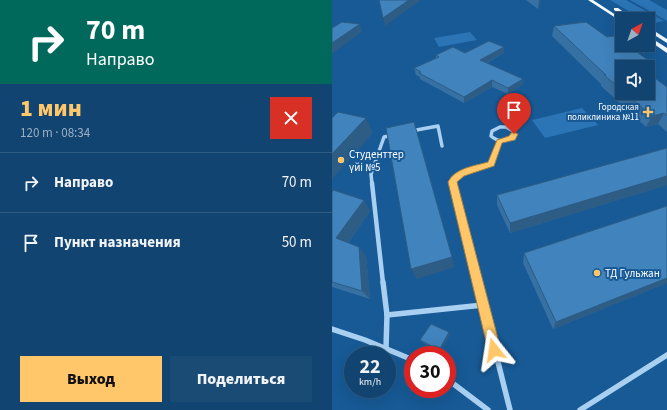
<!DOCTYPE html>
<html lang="ru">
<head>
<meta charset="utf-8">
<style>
  :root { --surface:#114470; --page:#1a4b75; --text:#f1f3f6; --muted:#9cb0c3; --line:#305c83; --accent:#ffc769 }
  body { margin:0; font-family:"Source Sans 3",sans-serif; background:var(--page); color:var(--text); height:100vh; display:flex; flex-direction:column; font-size:15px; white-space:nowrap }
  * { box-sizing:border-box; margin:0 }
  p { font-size:13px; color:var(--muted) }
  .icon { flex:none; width:22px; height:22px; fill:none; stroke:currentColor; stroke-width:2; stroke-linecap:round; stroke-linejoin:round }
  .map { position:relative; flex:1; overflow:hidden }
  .side { display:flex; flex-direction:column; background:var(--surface); width:332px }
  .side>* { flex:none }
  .top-card { background:#00695c; color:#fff; overflow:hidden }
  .needle { width:26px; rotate:40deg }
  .controls { position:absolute; left:283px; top:12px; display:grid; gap:8px }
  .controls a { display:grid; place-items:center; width:40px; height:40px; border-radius:0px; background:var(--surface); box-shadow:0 4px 16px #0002,0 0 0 1px var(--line); font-size:20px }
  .speed { position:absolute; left:12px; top:346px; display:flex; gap:8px; font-size:20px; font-weight:700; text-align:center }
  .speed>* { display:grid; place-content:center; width:52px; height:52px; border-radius:50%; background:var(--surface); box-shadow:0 4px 16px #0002,0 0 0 1px var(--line); line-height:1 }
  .speed small { font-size:10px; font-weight:400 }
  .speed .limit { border:6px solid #d22; background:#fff; color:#111 }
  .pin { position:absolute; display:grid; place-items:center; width:34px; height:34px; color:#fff; margin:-41px -17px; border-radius:50% 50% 50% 0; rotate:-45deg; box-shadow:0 0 4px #0007 }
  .pin .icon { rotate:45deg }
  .me { position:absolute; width:44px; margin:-22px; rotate:345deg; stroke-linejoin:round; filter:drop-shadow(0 0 3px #0008) }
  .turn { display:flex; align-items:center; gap:14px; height:84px; padding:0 20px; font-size:18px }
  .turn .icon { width:52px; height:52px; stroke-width:2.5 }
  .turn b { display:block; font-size:28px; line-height:34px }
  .round { display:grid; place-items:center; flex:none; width:42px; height:42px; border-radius:0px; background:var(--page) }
  .overview { display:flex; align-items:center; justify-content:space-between; height:68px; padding:0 20px }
  h1 { font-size:24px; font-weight:800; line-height:30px; color:var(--accent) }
  .cta { display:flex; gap:8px; margin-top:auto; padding:8px 20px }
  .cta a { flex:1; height:46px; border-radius:0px; background:var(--accent); color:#111; font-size:16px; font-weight:800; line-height:46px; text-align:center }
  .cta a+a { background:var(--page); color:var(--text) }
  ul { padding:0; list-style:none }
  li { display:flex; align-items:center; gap:12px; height:60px; padding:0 20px; border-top:1px solid var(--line) }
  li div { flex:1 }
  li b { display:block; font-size:15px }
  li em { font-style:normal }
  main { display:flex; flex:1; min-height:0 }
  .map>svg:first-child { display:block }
  .green { fill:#2b74b5 }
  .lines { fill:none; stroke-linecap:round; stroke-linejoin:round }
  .minor-far2 { stroke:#aad0f1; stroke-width:3.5 }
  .minor-far1 { stroke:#aad0f1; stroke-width:4.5 }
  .minor { stroke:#aad0f1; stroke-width:5.5 }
  .primary { fill:#f3f9ff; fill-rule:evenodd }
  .wall { fill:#3771a3; fill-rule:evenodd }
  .shaded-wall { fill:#2d5c84 }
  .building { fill:#4083bd; stroke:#2d5c84 }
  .route { fill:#ffc769; stroke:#a68144 }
  .poi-dot { fill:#ffc769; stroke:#175a96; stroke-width:1.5 }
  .labels { text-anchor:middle; stroke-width:4; stroke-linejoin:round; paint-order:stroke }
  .far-poi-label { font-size:9px; fill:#fff; stroke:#175a96; text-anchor:end }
  .poi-label { font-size:11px; fill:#fff; stroke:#175a96; text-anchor:start }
</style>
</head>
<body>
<main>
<section class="side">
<div class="top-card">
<div class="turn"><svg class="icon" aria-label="right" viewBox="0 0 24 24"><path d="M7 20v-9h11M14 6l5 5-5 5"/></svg><div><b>70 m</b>Направо</div></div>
</div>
<div class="overview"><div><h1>1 мин</h1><p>120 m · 08:34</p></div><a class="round" style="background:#d93025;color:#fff"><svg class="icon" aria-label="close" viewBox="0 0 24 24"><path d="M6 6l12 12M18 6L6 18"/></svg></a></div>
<ul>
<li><svg class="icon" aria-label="right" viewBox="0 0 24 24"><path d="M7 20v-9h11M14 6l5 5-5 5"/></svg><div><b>Направо</b></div><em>70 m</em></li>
<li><svg class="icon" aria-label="arrive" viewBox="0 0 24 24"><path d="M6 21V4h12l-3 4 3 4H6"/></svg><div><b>Пункт назначения</b></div><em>50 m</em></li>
</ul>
<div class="cta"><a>Выход</a><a>Поделиться</a></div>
</section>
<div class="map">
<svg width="335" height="410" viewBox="0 0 335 410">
  <rect width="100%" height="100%" fill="#175a96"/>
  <g class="green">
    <polygon points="278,0 294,0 332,21 317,24 316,19 310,19"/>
    <polygon points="298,0 317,0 335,10 335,21"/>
    <polygon points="138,32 145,40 107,47 102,38"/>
    <polygon points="250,108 266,125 213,138 200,120"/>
  </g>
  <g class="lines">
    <g class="minor-far2">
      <path d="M168,127H174L181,131L182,134L180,138C172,142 166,142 159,136L160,131Z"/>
      <polyline points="79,131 106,126 110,146"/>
      <polyline points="40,184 39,174 52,137 61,135"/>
      <path d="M122,184C122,170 148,167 159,164L167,141"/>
    </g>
    <g class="minor-far1">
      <polyline points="40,183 51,283"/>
      <polyline points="121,183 146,283"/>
    </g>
    <g class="minor">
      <polyline points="51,282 55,315 54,348"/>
      <polyline points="146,282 178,410"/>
      <polyline points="55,315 151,305"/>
      <polyline points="0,329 33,340 81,360"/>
      <polyline points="115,379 156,410"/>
      <polyline points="248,410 335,355"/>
    </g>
    <g class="primary">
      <polygon points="256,0 261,0 290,19 290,22"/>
      <polygon points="282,8 286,8 301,19 296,19 282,10"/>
      <polygon points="316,27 335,39 335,43 316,31"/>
      <polygon points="316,36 335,48 335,53 316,40"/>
    </g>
  </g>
  <g class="wall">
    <polygon points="194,0 209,0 206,9"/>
    <path d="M222,26L275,37L323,65L319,75L335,87V132L326,124L314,127L269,86V84L220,36ZM290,67L316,93H290Z"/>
    <polygon points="172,47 172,53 155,63 191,79 190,85 176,94 160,87 132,103 88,79 88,77 84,75 82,68 104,58 104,55 133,53"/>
    <polygon points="335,148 335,185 178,233 165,205 165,195"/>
    <polygon points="0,192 32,200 38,211 16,243 34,256 38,299 0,287"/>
    <polygon points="335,206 335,283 221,329 191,263 192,253"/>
    <polygon points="118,334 108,352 90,342 88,340"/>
  </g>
  <g class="shaded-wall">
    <polygon points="77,0 89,0 53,26 51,18"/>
    <polygon points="207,0 209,0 206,9"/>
    <polygon points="28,24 30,32 0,54 0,43"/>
    <polygon points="172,47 172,53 148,66 148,60"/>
    <polygon points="323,65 319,76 316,76 316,67 314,67"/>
    <polygon points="191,79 190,85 176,94 176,88"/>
    <polygon points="160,80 160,87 132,103 132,97"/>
    <polygon points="332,113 326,124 314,127 320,116"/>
    <polygon points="34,118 41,133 0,179 0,154"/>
    <polygon points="335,176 335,185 178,233 178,223"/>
    <polygon points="32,200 38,211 12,248 4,238"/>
    <polygon points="27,247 34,256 38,299 30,291"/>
    <polygon points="120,257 123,267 85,279 79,269"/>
    <polygon points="335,278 335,283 221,329 224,322"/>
    <polygon points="117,332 118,334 108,352 107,350"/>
  </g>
  <g class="building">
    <polygon points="47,0 77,0 51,18"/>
    <polygon points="10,22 28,24 0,43 0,28"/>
    <polygon points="254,22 275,37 282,36 290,42 290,45 295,45 323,65 314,67 290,67 290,90 272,75 274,75 222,26"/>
    <polygon points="157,41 172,47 148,60 191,79 176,88 160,80 132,97 87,73 89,72 82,68 107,57 104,55 121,47 133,53"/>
    <polygon points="316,73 335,87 335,116 332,113 320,116 293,93 316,93"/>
    <polygon points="6,112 34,118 0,154 0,118"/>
    <polygon points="82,122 120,257 79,269 54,128"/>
    <polygon points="335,148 335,176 178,223 165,195"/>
    <polygon points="1,190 32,200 4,238 27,247 30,291 0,282 0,192"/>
    <polygon points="335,206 335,278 224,322 192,253"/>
    <polygon points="99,324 117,332 107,350 88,340"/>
  </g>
  <path class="route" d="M180,132H182L186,134L183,140L170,143L162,166L132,176L125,182L169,350L167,354L162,356L158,354L156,350L116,182C123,168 142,166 156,162L165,140L177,136Z"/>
  <g class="poi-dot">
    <path d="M314 106h4v4h4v4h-4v4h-4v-4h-4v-4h4z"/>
    <circle cx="9" cy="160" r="4"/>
    <circle cx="265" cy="273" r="4"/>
  </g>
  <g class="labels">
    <g class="far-poi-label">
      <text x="307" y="110">Городская<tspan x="307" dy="10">поликлиника №11</tspan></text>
    </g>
    <g class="poi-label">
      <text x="17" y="158">Студенттер<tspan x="17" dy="13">үйі №5</tspan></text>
      <text x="273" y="277">ТД Гульжан</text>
    </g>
  </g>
</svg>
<div class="controls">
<a><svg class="needle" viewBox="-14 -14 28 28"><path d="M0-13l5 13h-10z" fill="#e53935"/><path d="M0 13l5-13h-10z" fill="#9cb0c3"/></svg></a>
<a><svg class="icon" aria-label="sound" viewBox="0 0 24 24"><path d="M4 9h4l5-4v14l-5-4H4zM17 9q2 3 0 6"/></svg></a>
</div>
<div class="speed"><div>22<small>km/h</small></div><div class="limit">30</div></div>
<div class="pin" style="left:182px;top:134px;background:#d93025"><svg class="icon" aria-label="arrive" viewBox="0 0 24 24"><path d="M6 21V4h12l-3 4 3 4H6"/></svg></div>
<svg class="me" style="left:162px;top:350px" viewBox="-20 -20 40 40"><path d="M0-17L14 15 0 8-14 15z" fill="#ffc769" stroke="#fff" stroke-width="4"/></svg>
</div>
</main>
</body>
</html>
